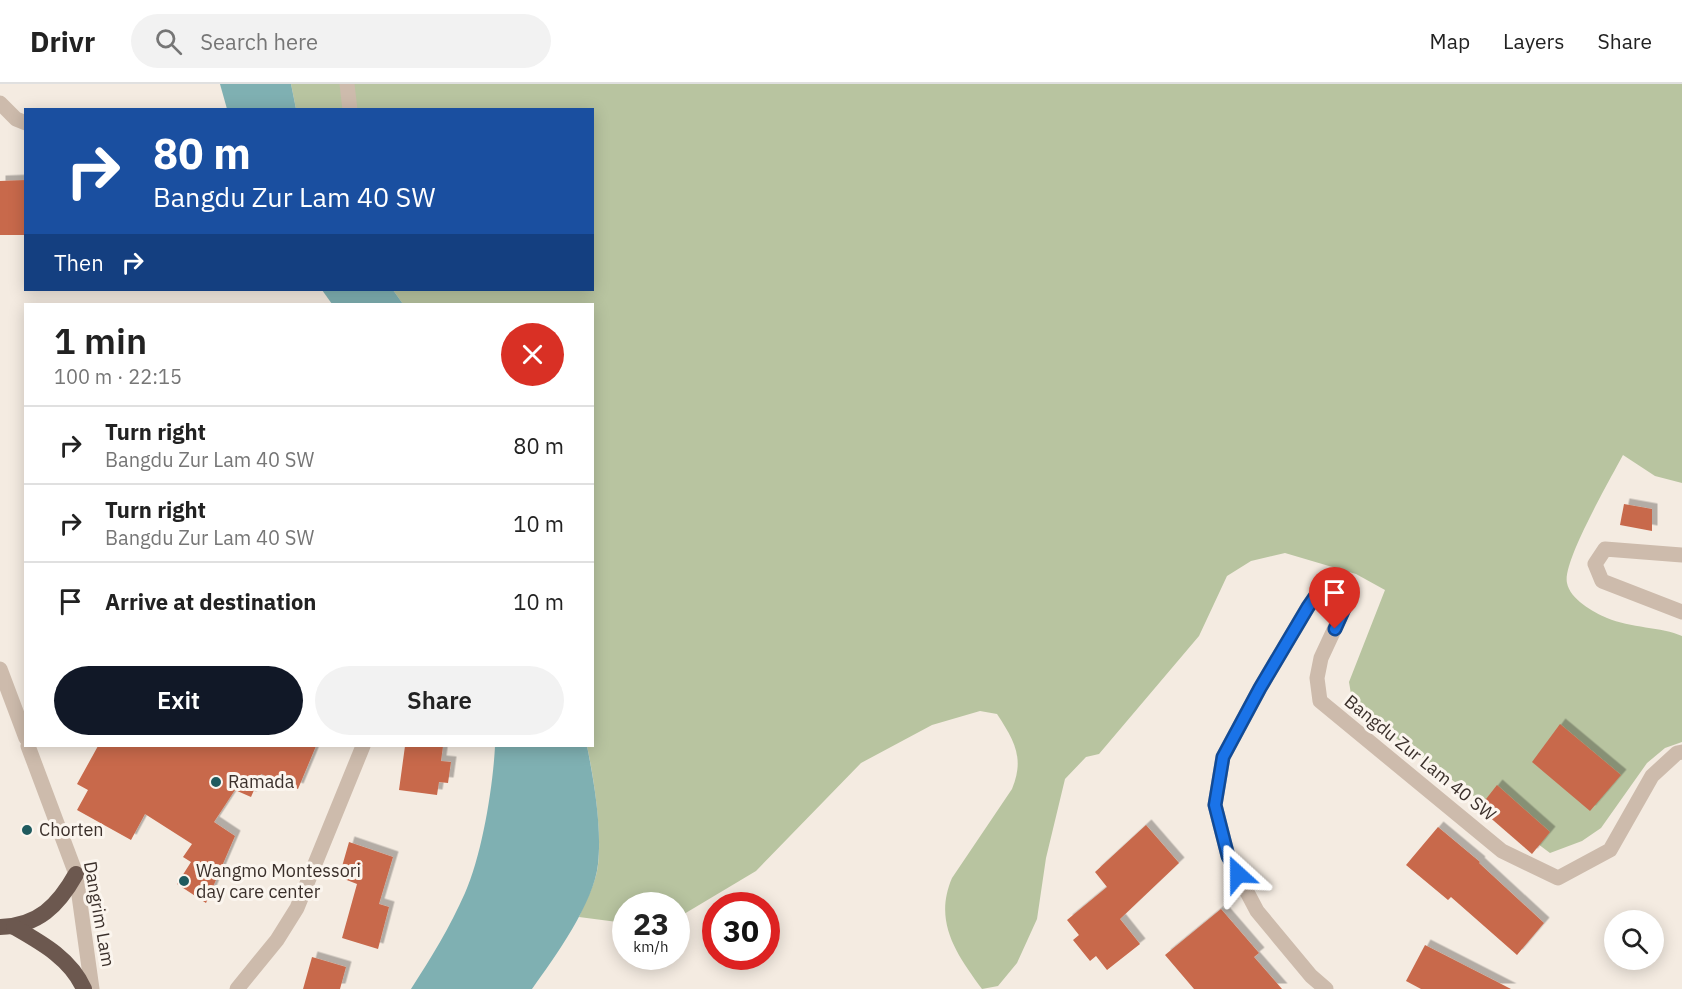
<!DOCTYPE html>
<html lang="en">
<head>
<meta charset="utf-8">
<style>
  :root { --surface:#fff; --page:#f2f2f2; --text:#222; --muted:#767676; --line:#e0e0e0; --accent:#111827 }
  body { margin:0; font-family:"IBM Plex Sans",sans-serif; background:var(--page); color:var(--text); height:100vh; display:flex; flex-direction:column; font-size:22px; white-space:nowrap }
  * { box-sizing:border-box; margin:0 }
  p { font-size:20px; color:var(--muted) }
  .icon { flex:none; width:33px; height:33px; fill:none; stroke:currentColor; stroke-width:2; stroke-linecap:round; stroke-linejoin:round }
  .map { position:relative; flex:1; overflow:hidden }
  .details { position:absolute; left:24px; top:219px; width:570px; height:444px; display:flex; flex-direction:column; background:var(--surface); border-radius:0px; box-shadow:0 3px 15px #0003 }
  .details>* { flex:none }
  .guide { position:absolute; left:24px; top:24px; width:570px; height:183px; border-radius:0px; box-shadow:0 3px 15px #0003; background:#1a4fa0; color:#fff; overflow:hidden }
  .controls { position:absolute; left:1604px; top:826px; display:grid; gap:12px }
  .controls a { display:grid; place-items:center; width:60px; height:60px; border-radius:50%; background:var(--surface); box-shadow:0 3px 15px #0003; font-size:30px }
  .speed { position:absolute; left:612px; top:808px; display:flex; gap:12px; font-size:30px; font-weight:700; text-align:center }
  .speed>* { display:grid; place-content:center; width:78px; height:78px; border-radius:50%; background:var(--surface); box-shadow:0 3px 15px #0003; line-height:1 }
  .speed small { font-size:15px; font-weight:400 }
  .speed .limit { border:9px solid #d22; background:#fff; color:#111 }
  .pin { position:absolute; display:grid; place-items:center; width:51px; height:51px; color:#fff; margin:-62px -26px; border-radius:50% 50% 50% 0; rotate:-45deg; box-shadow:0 0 6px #0007 }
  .pin .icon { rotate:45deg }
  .me { position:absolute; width:66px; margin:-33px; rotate:336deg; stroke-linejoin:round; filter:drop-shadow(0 0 4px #0008) }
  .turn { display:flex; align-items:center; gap:21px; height:126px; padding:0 30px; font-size:27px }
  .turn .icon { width:78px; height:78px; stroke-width:2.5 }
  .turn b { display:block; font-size:42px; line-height:51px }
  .then { display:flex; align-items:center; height:57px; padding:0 30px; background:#0003; gap:12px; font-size:22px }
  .round { display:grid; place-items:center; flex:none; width:63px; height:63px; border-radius:32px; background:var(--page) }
  .overview { display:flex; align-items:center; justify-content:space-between; height:102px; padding:0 30px }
  h1 { font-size:36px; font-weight:600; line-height:45px }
  .cta { display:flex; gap:12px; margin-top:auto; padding:12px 30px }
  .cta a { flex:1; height:69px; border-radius:36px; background:var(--accent); color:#fff; font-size:24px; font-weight:600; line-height:69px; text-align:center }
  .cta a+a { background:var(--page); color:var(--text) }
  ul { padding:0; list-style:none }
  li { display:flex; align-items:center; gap:18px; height:78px; padding:0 30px; border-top:2px solid var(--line) }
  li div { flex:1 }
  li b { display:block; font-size:22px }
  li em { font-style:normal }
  header { display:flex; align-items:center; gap:36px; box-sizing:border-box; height:84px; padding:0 30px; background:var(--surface); border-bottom:2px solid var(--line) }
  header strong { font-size:28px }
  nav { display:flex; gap:33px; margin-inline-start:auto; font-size:21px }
  .search { width:420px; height:54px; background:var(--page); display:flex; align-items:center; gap:15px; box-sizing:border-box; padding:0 21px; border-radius:33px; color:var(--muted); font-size:22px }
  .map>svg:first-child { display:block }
  .green { fill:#b8c4a0 }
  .water { fill:#7fb0b2 }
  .building { fill:#c8694b; filter:url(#shadow) }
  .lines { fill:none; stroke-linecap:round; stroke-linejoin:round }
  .minor { stroke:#cdbbac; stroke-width:15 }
  .tertiary { stroke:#cdbbac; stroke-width:15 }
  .trunk { stroke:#6c584f; stroke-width:16 }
  .route-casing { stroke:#114b97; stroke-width:15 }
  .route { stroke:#1a73e8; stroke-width:10 }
  .poi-dot { fill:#1f5a5e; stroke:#fbf5ee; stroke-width:2 }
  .labels { text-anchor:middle; stroke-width:6; stroke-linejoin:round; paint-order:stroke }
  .street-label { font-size:18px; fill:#3b302b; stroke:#fbf5ee }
  .poi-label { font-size:18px; fill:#3b302b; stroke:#fbf5ee; text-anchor:start }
</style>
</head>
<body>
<header>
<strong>Drivr</strong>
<div class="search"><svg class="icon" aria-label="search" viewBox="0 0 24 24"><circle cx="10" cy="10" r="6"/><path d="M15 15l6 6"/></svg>Search here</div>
<nav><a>Map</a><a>Layers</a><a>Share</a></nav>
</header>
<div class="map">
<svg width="1682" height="905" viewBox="0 0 1682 905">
  <defs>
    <filter id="shadow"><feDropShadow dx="5.5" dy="-5.5" stdDeviation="0" flood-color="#0004"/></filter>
  </defs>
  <rect width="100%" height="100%" fill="#f4ebe1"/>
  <path class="green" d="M291,0H1682V399L1655,392L1623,371C1611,394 1562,478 1567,499C1570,515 1593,528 1607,534C1630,544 1662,543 1682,552V658L1665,664L1647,679L1601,744L1582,757L1550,769L1353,622L1349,598L1385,506L1356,490L1285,469L1251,477L1227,492L1199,552L1099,670L1086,673L1065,695L1046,774L1037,835L1017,879L998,902L982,905C957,871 933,838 952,794L1012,705C1025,674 1014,656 997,630L980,627L932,641L861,679L756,787L684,830L677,831L676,822H626L625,839L579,833C586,816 596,799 598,781C602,747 594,695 587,662H592V220H403L393,206H592V26L296,25Z"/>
  <g class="water">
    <polygon points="220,0 291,0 296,25 227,25"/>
    <polygon points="322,206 393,206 403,220 332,220"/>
    <path d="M495,662H587C594,697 602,744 598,780C594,819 555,873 532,905H411C431,874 450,843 465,809C482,771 493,703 495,662Z"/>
  </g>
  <g class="building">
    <polygon points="26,96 26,151 0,151 0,97"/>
    <polygon points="1624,420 1652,425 1652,447 1620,441"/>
    <polygon points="1560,640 1621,691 1590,727 1532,678"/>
    <polygon points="98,662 316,662 298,705 261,690 251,713 235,706 214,738 235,752 206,819 177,800 191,778 183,773 192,760 145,730 131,756 77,726 88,706 77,700"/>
    <polygon points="405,662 443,662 441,677 451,678 448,699 439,698 437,711 399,706"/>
    <polygon points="1497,701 1550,748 1532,770 1479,724"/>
    <polygon points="1146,741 1179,779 1120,835 1140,860 1107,886 1096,872 1090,877 1073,856 1079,851 1067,836 1107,803 1095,788"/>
    <polygon points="1438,743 1480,778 1479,779 1544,839 1517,871 1451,813 1448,816 1406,781"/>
    <polygon points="349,758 393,773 379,820 389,823 378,865 342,854 357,800 339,793"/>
    <polygon points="1221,825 1259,869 1254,873 1282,905 1194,905 1165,871"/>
    <polygon points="1425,861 1511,905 1421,905 1406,897"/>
    <polygon points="312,873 346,883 340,905 303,905"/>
  </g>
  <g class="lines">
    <g class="minor">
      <polyline points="347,0 350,26"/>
      <polyline points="0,19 16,35 26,39"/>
      <polyline points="1682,471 1605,465 1595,480 1602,497 1682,528"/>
      <polyline points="237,905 277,856 297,824 363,662"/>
      <polyline points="1326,905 1311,892 1257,827 1228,772 1215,721 1223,673 1260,604 1308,523 1326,497 1343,501 1348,516 1321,574 1317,594 1320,617 1502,767 1558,794 1610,766 1652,692 1677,669 1682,668"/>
    </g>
    <g class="tertiary">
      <polyline points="0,585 26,654"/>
      <polyline points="28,662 76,790 92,905"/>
    </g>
    <g class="trunk">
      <path d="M0,843C38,842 58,822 76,790"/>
      <path d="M14,843C42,859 71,875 84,905"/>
    </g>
  </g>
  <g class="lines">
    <g class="route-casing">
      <polyline id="route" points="1238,790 1228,772 1215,721 1223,673 1260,604 1308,523 1326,497 1344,501 1348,516 1335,545"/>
    </g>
    <use href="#route" class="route"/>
  </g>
  <g class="poi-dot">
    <circle cx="216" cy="698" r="6"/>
    <circle cx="27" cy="746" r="6"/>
    <circle cx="184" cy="797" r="6"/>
  </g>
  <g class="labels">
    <g class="street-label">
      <text transform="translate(1420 674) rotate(39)" y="6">Bangdu Zur Lam 40 SW</text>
      <text transform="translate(99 830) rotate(80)" y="6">Dangrim Lam</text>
    </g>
    <g class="poi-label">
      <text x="228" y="704">Ramada</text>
      <text x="39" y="752">Chorten</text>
      <text x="196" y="793">Wangmo Montessori<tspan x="196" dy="21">day care center</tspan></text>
    </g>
  </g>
</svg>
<div class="controls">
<a><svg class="icon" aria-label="search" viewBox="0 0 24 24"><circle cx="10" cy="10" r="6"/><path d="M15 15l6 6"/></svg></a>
</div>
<div class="speed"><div>23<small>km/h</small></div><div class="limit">30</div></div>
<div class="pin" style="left:1335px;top:545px;background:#d93025"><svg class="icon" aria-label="arrive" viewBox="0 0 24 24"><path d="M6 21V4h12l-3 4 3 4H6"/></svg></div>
<svg class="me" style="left:1238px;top:790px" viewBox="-20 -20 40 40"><path d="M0-17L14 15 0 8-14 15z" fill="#1a73e8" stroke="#fff" stroke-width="4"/></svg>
<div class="guide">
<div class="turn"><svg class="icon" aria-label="right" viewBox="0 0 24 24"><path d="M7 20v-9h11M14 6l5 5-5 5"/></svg><div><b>80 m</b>Bangdu Zur Lam 40 SW</div></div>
<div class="then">Then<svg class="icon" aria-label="right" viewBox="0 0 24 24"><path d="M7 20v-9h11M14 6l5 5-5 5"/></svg></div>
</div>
<section class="details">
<div class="overview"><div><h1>1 min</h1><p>100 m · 22:15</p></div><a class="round" style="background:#d93025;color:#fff"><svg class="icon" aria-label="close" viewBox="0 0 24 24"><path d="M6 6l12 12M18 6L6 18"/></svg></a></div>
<ul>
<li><svg class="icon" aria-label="right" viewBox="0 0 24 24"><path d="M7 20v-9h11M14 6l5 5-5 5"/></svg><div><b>Turn right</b><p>Bangdu Zur Lam 40 SW</p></div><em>80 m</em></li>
<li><svg class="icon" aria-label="right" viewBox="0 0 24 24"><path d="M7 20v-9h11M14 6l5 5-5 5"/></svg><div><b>Turn right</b><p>Bangdu Zur Lam 40 SW</p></div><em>10 m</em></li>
<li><svg class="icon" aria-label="arrive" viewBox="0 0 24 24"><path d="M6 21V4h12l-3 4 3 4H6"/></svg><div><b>Arrive at destination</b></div><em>10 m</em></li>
</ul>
<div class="cta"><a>Exit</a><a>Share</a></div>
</section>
</div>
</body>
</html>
